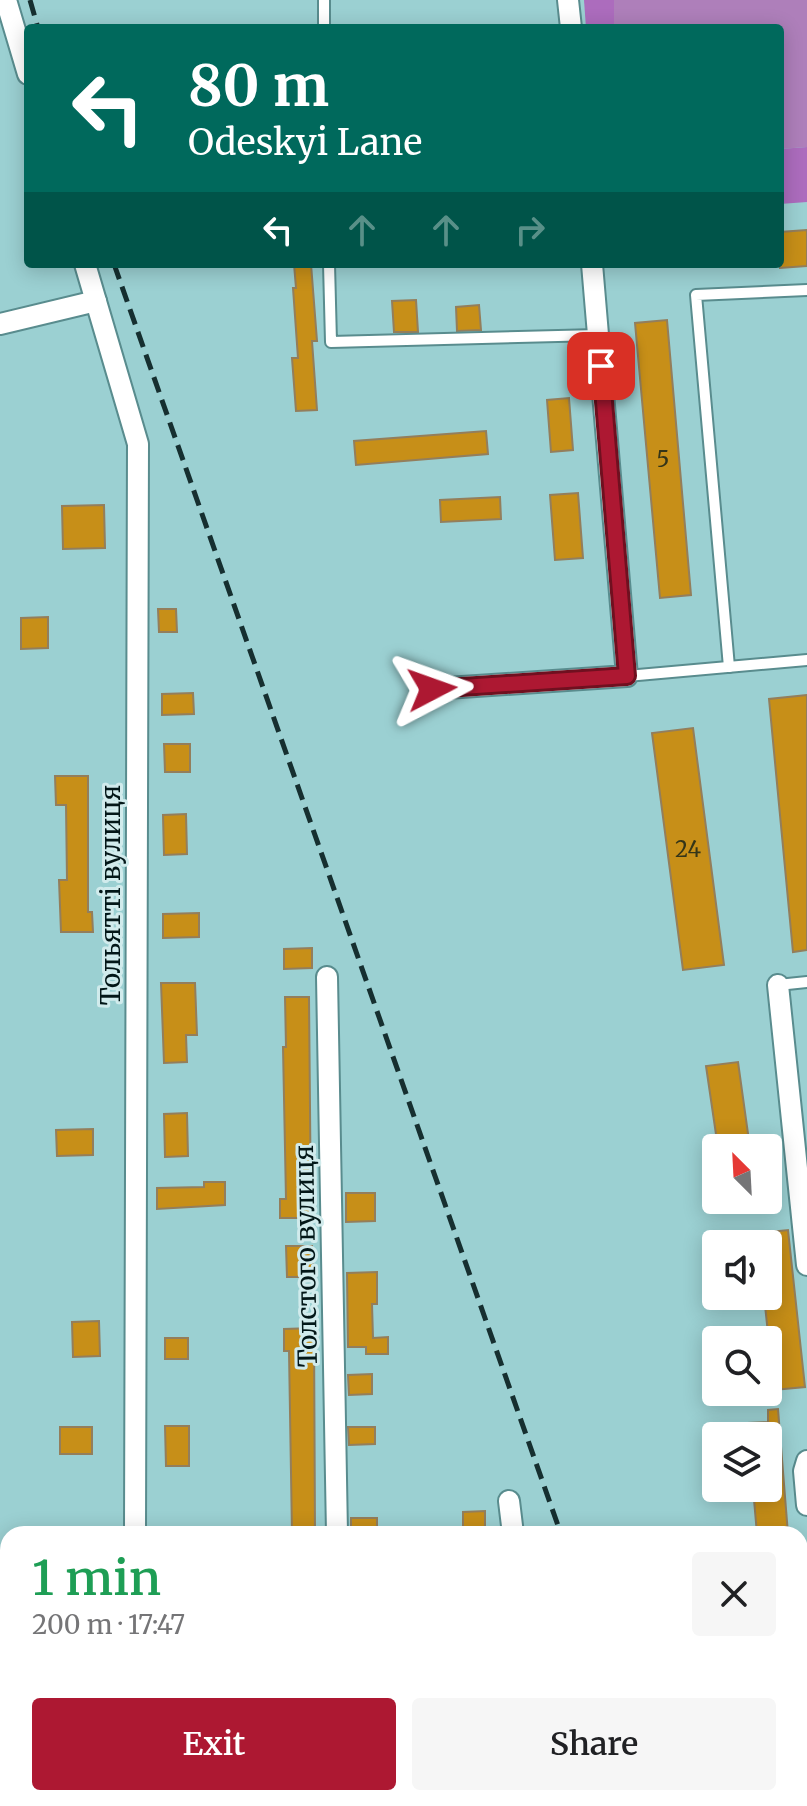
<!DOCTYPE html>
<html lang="en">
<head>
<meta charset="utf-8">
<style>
  :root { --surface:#fff; --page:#f6f6f6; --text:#202124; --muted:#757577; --accent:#ad1832 }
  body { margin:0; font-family:Merriweather,serif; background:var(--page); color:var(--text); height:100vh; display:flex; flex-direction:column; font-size:30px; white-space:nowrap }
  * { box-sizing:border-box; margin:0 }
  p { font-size:26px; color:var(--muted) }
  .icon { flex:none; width:44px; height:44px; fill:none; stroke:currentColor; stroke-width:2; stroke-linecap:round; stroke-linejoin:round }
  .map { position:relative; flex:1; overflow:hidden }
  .panel { position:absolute; left:0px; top:1526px; width:808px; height:280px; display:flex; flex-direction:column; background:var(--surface); border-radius:24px 24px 0 0; box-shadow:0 4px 20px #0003 }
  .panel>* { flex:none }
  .banner { position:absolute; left:24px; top:24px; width:760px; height:244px; border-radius:8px; box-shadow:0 4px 20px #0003; background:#00695c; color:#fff; overflow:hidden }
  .needle { width:52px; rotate:336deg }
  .tools { position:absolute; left:702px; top:1134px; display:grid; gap:16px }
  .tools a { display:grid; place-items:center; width:80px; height:80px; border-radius:8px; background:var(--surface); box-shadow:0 4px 20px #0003; font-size:40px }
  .pin { position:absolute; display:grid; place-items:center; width:68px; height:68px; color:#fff; margin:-34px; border-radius:16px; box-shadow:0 4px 12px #0006 }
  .me { position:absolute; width:88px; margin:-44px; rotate:86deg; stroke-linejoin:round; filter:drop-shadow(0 0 6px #0008) }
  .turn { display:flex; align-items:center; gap:28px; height:168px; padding:0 32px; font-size:36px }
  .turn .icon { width:104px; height:104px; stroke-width:2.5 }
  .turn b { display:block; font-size:56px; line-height:68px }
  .lanes { display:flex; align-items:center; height:76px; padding:0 32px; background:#0003; justify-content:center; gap:40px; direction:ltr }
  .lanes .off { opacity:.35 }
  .round { display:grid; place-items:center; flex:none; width:84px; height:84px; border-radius:8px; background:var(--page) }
  .overview { display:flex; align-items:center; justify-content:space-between; height:136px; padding:0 32px }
  h1 { font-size:48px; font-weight:600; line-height:60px; color:#1e9e55 }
  .button { display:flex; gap:16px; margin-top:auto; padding:16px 32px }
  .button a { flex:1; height:92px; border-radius:8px; background:var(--accent); color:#fff; font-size:32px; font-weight:600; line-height:92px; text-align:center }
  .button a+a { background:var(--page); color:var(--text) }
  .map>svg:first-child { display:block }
  .green { fill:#ae7fba }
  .forest { fill:#ac6cbd }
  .building { fill:#c78f18; stroke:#937e5c; stroke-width:2 }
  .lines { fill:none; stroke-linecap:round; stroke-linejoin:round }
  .lane-casing { stroke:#598c8e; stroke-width:14 }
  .street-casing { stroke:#598c8e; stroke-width:24 }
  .lane { stroke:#fff; stroke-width:10 }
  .street { stroke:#fff; stroke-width:20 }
  .rail { stroke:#162f30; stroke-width:5; stroke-dasharray:16 8; stroke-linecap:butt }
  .route-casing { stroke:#701020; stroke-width:20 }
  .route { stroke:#ad1832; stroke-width:14 }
  .labels { text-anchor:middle; stroke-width:6; stroke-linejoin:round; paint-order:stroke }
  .number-label { font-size:22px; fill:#343518 }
  .street-label { font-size:26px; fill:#031718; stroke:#d1ebec }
</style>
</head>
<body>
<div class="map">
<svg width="807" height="1806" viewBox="0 0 807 1806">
  <rect width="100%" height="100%" fill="#9bd0d2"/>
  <polygon class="green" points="614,0 807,0 807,147 780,149 780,28 614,28"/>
  <g class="forest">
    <polygon points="584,0 614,0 614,28 586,28"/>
    <polygon points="807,147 807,202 780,204 780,149"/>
  </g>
  <g class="building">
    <polygon points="807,230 807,266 780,268 780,232"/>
    <polygon points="294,264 311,264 317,341 312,341 317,410 296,411 292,358 298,358 293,288 296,288"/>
    <polygon points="416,300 418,332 394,332 392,301"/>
    <polygon points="479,305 481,330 457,331 456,307"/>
    <polygon points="667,320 691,595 660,598 635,323"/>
    <polygon points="569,398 573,450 551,452 547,400"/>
    <polygon points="486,431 488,454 356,465 354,441"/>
    <polygon points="578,493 583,558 555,560 550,495"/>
    <polygon points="500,497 501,519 441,522 440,500"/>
    <polygon points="104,505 105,548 63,549 62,506"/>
    <polygon points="158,609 176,609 177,632 159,632"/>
    <polygon points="48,617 48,648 21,649 21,618"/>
    <polygon points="193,693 194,714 162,715 162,694"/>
    <polygon points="807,695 807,950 793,952 769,699"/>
    <polygon points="693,728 724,965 683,970 652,733"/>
    <polygon points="164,744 190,744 190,772 165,772"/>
    <polygon points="55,776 88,776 88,912 92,912 93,932 61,932 59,880 67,880 66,805 56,805"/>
    <polygon points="186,814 187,854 164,855 163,815"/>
    <polygon points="199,913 199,937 163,938 163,914"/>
    <polygon points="312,948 312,968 284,969 284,949"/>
    <polygon points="161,983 195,983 197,1035 186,1035 187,1062 164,1063"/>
    <polygon points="285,997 309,997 311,1218 280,1218 280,1199 286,1199 283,1047 286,1047"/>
    <polygon points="738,1062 750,1148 718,1148 706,1066"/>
    <polygon points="187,1113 188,1156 165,1157 164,1114"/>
    <polygon points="93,1129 93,1155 57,1156 56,1130"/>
    <polygon points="204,1182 225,1182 225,1205 157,1209 157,1188 204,1187"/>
    <polygon points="346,1193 375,1193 375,1221 346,1222"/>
    <polygon points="788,1230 805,1387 774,1390 764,1296 768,1296 768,1244 742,1244 741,1235"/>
    <polygon points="286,1246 312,1246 313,1277 287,1277"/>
    <polygon points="377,1272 377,1304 372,1304 373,1338 388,1337 388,1354 366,1354 366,1347 348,1347 347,1273"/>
    <polygon points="99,1321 100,1356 73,1357 72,1322"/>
    <polygon points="314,1328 315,1534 292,1534 289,1351 284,1351 284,1329"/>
    <rect x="165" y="1338" width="23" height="21"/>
    <polygon points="372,1374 372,1394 349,1395 348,1375"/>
    <polygon points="778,1409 788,1534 757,1534 753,1488 768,1488 768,1436 749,1436 748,1423 768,1422 768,1410"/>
    <polygon points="165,1426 189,1426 189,1466 166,1466"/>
    <rect x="60" y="1427" width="32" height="27"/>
    <polygon points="348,1427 375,1427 375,1444 349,1445"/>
    <polygon points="485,1511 485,1533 463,1533 463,1512"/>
    <rect x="351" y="1518" width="26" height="16"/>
  </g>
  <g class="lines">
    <g class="lane-casing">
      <g id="lane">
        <polyline points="324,0 324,28"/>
        <polyline points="329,264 331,342 598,335"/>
        <polyline points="729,667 696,295 807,290"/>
        <polyline points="627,676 807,660"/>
        <polyline points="778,985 807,982"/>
      </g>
    </g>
    <g class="street-casing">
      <g id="street">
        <polyline points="6,0 28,74"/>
        <polyline points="568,0 571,28"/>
        <polyline points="85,264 138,444 135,1534"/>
        <polyline points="0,324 96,301"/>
        <polyline points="432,689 627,676 592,264"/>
        <polyline points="327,977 337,1534"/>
        <polyline points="778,985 807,1265"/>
        <polyline points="807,1461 804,1471 807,1505"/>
        <polyline points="509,1501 513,1534"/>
        <polyline points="0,1798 8,1797"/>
        <polyline points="136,1798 136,1806"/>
        <polyline points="342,1798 342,1806"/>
        <polyline points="523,1806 523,1798"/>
      </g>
    </g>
    <use href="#lane" class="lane"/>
    <use href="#street" class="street"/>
    <g class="rail">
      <polyline points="30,0 38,28"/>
      <polyline points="114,264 561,1534"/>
      <polyline points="654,1798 657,1806"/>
    </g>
  </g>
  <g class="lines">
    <g class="route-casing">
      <polyline id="route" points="432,689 627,676 601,366"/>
    </g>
    <use href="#route" class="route"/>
  </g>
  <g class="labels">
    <g class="number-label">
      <text x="663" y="467">5</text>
      <text x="688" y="857">24</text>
    </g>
    <g class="street-label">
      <text transform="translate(111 895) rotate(-90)" y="9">Тольятті вулиця</text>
      <text transform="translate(306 1256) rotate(-91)" y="9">Толстого вулиця</text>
    </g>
  </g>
</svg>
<div class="tools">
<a><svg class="needle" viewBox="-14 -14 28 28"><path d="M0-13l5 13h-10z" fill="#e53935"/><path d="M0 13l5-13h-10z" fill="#757577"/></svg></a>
<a><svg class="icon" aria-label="sound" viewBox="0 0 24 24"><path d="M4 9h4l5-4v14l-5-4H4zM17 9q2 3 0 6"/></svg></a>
<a><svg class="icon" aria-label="search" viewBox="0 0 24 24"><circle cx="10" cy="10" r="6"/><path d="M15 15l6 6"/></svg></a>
<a><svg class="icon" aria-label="layers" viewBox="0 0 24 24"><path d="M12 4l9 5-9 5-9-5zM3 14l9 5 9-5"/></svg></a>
</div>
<div class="pin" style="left:601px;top:366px;background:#d93025"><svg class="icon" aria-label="arrive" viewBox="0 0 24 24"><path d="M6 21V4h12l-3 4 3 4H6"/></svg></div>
<svg class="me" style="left:432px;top:689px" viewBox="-20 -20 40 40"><path d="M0-17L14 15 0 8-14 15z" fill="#ad1832" stroke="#fff" stroke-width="4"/></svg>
<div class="banner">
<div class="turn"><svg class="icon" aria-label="left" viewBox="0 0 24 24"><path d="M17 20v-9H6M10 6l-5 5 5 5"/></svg><div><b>80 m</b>Odeskyi Lane</div></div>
<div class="lanes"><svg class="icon" aria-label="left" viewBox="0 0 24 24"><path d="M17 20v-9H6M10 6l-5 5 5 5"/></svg><svg class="icon off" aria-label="ahead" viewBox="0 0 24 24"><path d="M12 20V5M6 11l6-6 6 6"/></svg><svg class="icon off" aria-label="ahead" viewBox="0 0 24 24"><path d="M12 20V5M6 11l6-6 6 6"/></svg><svg class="icon off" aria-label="right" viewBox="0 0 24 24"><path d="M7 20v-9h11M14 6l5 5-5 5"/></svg></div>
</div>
<section class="panel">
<div class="overview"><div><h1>1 min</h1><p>200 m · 17:47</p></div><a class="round"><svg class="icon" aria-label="close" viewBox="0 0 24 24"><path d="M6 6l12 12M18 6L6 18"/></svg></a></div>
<div class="button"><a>Exit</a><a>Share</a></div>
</section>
</div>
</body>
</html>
